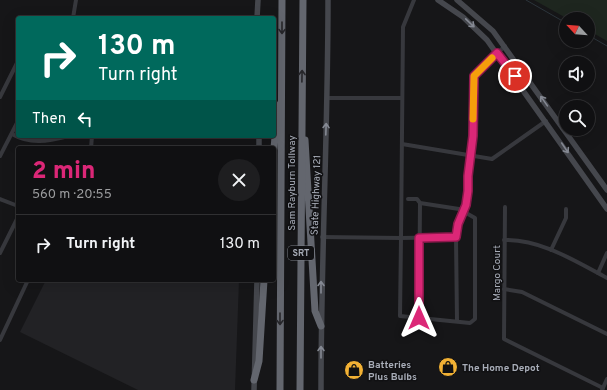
<!DOCTYPE html>
<html lang="en">
<head>
<meta charset="utf-8">
<style>
  :root { --surface:#101012; --page:#1e1e20; --text:#f1f3f6; --muted:#9c9d9f; --line:#303032; --accent:#db2777 }
  body { margin:0; font-family:Overpass,sans-serif; background:var(--page); color:var(--text); height:100vh; display:flex; flex-direction:column; font-size:15px; white-space:nowrap }
  * { box-sizing:border-box; margin:0 }
  p { font-size:13px; color:var(--muted) }
  .icon { flex:none; width:22px; height:22px; fill:none; stroke:currentColor; stroke-width:2; stroke-linecap:round; stroke-linejoin:round }
  .map { position:relative; flex:1; overflow:hidden }
  .details { position:absolute; left:16px; top:146px; width:260px; height:136px; display:flex; flex-direction:column; background:var(--surface); border-radius:4px; box-shadow:0 4px 16px #0002,0 0 0 1px var(--line) }
  .details>* { flex:none }
  .top-card { position:absolute; left:16px; top:16px; width:260px; height:122px; border-radius:4px; box-shadow:0 4px 16px #0002,0 0 0 1px var(--line); background:#00695c; color:#fff; overflow:hidden }
  .needle { width:26px; rotate:296deg }
  .fabs { position:absolute; left:559px; top:12px; display:grid; gap:8px }
  .fabs a { display:grid; place-items:center; width:36px; height:36px; border-radius:50%; background:var(--surface); box-shadow:0 4px 16px #0002,0 0 0 1px var(--line); font-size:20px }
  .pin { position:absolute; display:grid; place-items:center; width:34px; height:34px; color:#fff; margin:-17px; border:2px solid #fff; border-radius:50%; box-shadow:0 1px 4px #0007 }
  .me { position:absolute; width:44px; margin:-22px; rotate:0deg; stroke-linejoin:round; filter:drop-shadow(0 0 3px #0008) }
  .turn { display:flex; align-items:center; gap:14px; height:84px; padding:0 16px; font-size:18px }
  .turn .icon { width:52px; height:52px; stroke-width:2.5 }
  .turn b { display:block; font-size:28px; line-height:34px }
  .then { display:flex; align-items:center; height:38px; padding:0 16px; background:#0003; gap:8px; font-size:15px }
  .round { display:grid; place-items:center; flex:none; width:42px; height:42px; border-radius:21px; background:var(--page) }
  .summary { display:flex; align-items:center; justify-content:space-between; height:68px; padding:0 16px }
  h1 { font-size:24px; font-weight:800; line-height:30px; color:var(--accent) }
  ul { padding:0; list-style:none }
  li { display:flex; align-items:center; gap:12px; height:60px; padding:0 16px; border-top:1px solid var(--line) }
  li div { flex:1 }
  li b { display:block; font-size:15px }
  li em { font-style:normal }
  .map>svg:first-child { display:block }
  .built { fill:#222225 }
  .green { fill:#1e261f }
  .lines { fill:none; stroke-linecap:round; stroke-linejoin:round }
  .stream { stroke:#2c353c; stroke-width:1 }
  .minor { stroke:#37383d; stroke-width:4 }
  .secondary { stroke:#45474d; stroke-width:5.5 }
  .motorway { stroke:#63666e; stroke-width:7 }
  .oneway { stroke:#858993 }
  .oneway2 { stroke:#26262a }
  .route-casing { stroke:#8e194d; stroke-width:10 }
  .route { stroke:#db2777; stroke-width:7 }
  .slow { stroke:#f59e0b; stroke-width:7 }
  .labels { text-anchor:middle; stroke-width:3; stroke-linejoin:round; paint-order:stroke }
  .shield { fill:#111113; stroke:#7b7e86; stroke-width:1 }
  .shield-label { font-size:9px; font-weight:bold; fill:#a8adb8 }
  .street-label { font-size:10px; fill:#a8adb8; stroke:#111113 }
  .poi-label { font-size:10px; font-weight:bold; fill:#a8adb8; stroke:#111113; text-anchor:start }
</style>
</head>
<body>
<div class="map">
<svg width="607" height="390" viewBox="0 0 607 390">
  <rect width="100%" height="100%" fill="#161618"/>
  <polygon class="built" points="46,280 239,280 235,390 138,390 20,332"/>
  <polygon class="green" points="534,0 607,0 607,41 588,30 588,19 568,19"/>
  <g class="lines">
    <g class="stream">
      <polyline points="526,0 566,23"/>
      <polyline points="588,35 607,46"/>
    </g>
    <g class="minor">
      <polyline points="73,18 76,0"/>
      <polyline points="0,97 18,61"/>
      <polyline points="327,98 402,98"/>
      <path d="M12,134C31,145 48,141 69,136"/>
      <polyline points="402,144 492,159 546,121"/>
      <polyline points="91,148 92,136"/>
      <polyline points="0,156 18,121"/>
      <polyline points="0,199 18,206"/>
      <polyline points="408,199 417,199 420,203 459,209 475,218 475,319 470,323 400,316 401,238 456,237 457,321"/>
      <polyline points="505,207 504,339 603,388"/>
      <polyline points="322,237 401,238 403,27 414,0"/>
      <polyline points="456,237 458,224 466,205 468,191 468,176 473,136 474,76 505,46"/>
      <path d="M504,240C541,239 575,261 607,278"/>
      <polyline points="551,250 566,218 566,209"/>
      <polyline points="0,253 18,217"/>
      <polyline points="598,273 607,253"/>
      <polyline points="504,289 522,292 607,334"/>
      <polyline points="419,318 420,203"/>
      <polyline points="0,340 28,280"/>
      <polyline points="602,390 607,379"/>
    </g>
    <g class="secondary">
      <polyline points="438,0 463,17 487,40 607,209"/>
      <polyline points="457,0 493,31 607,190"/>
      <polyline points="257,18 258,0"/>
      <polyline points="259,136 259,148"/>
      <polyline points="254,390 257,280"/>
      <path d="M321,390C321,260 328,130 328,0"/>
    </g>
    <g class="motorway">
      <polyline points="305,140 315,311 321,326"/>
      <polyline points="274,148 277,115 280,104"/>
      <polyline points="254,380 259,361 264,280"/>
      <polyline points="280,390 282,0"/>
      <polyline points="300,390 303,0"/>
    </g>
  </g>
  <defs><path id="oneway-shaft" d="M-6 0H5M1.5-3L5.5 0L1.5 3" fill="none" stroke-width="1.6" stroke-linecap="round" stroke-linejoin="round"/></defs>
  <g class="oneway">
    <use href="#oneway-shaft" transform="translate(470 23) rotate(44)"/>
    <use href="#oneway-shaft" transform="translate(544 101) rotate(-125)"/>
    <use href="#oneway-shaft" transform="translate(326 129) rotate(-88)"/>
    <use href="#oneway-shaft" transform="translate(565 148) rotate(56)"/>
    <use href="#oneway-shaft" transform="translate(321 287) rotate(-90)"/>
    <use href="#oneway-shaft" transform="translate(321 352) rotate(-90)"/>
  </g>
  <g class="oneway2">
    <use href="#oneway-shaft" transform="translate(282 28) rotate(90)"/>
    <use href="#oneway-shaft" transform="translate(302 76) rotate(-89)"/>
    <use href="#oneway-shaft" transform="translate(280 319) rotate(90)"/>
  </g>
  <g class="lines">
    <g class="route-casing">
      <polyline id="route" points="419,318 419,238 456,237 458,224 466,205 468,191 468,176 473,136 474,76 497,53 515,76"/>
    </g>
    <use href="#route" class="route"/>
    <polyline class="slow" points="473,119 474,76 492,58"/>
  </g>
  <defs>
    <g id="shop-disc" transform="scale(1)"><circle r="9.5" fill="#f2b134" stroke="#111113"/><path d="M-5-2.5h2.3a2.7 3.5 0 0 1 5.4 0H5L5.5 6h-11ZM-1.5-2.5h3a1.5 2.3 0 0 0-3 0Z" fill="#111"/></g>
  </defs>
  <g fill-rule="evenodd">
    <use href="#shop-disc" x="448" y="367"/>
    <use href="#shop-disc" x="354" y="370"/>
  </g>
  <g class="labels">
    <rect class="shield" x="288" y="246" width="26" height="14" rx="3"/>
    <g class="shield-label">
      <text x="301" y="256">SRT</text>
    </g>
    <g class="street-label">
      <text transform="translate(291 183) rotate(-90)" y="4">Sam Rayburn Tollway</text>
      <text transform="translate(315 195) rotate(-88)" y="4">State Highway 121</text>
      <text transform="translate(496 273) rotate(-90)" y="4">Margo Court</text>
    </g>
    <g class="poi-label">
      <text x="368" y="368">Batteries<tspan x="368" dy="12">Plus Bulbs</tspan></text>
      <text x="462" y="371">The Home Depot</text>
    </g>
  </g>
</svg>
<div class="fabs">
<a><svg class="needle" viewBox="-14 -14 28 28"><path d="M0-13l5 13h-10z" fill="#e53935"/><path d="M0 13l5-13h-10z" fill="#9c9d9f"/></svg></a>
<a><svg class="icon" aria-label="sound" viewBox="0 0 24 24"><path d="M4 9h4l5-4v14l-5-4H4zM17 9q2 3 0 6"/></svg></a>
<a><svg class="icon" aria-label="search" viewBox="0 0 24 24"><circle cx="10" cy="10" r="6"/><path d="M15 15l6 6"/></svg></a>
</div>
<div class="pin" style="left:515px;top:76px;background:#d93025"><svg class="icon" aria-label="arrive" viewBox="0 0 24 24"><path d="M6 21V4h12l-3 4 3 4H6"/></svg></div>
<svg class="me" style="left:419px;top:318px" viewBox="-20 -20 40 40"><path d="M0-17L14 15 0 8-14 15z" fill="#db2777" stroke="#fff" stroke-width="4"/></svg>
<div class="top-card">
<div class="turn"><svg class="icon" aria-label="right" viewBox="0 0 24 24"><path d="M7 20v-9h11M14 6l5 5-5 5"/></svg><div><b>130 m</b>Turn right</div></div>
<div class="then">Then<svg class="icon" aria-label="left" viewBox="0 0 24 24"><path d="M17 20v-9H6M10 6l-5 5 5 5"/></svg></div>
</div>
<section class="details">
<div class="summary"><div><h1>2 min</h1><p>560 m · 20:55</p></div><a class="round"><svg class="icon" aria-label="close" viewBox="0 0 24 24"><path d="M6 6l12 12M18 6L6 18"/></svg></a></div>
<ul>
<li><svg class="icon" aria-label="right" viewBox="0 0 24 24"><path d="M7 20v-9h11M14 6l5 5-5 5"/></svg><div><b>Turn right</b></div><em>130 m</em></li>
</ul>
</section>
</div>
</body>
</html>
